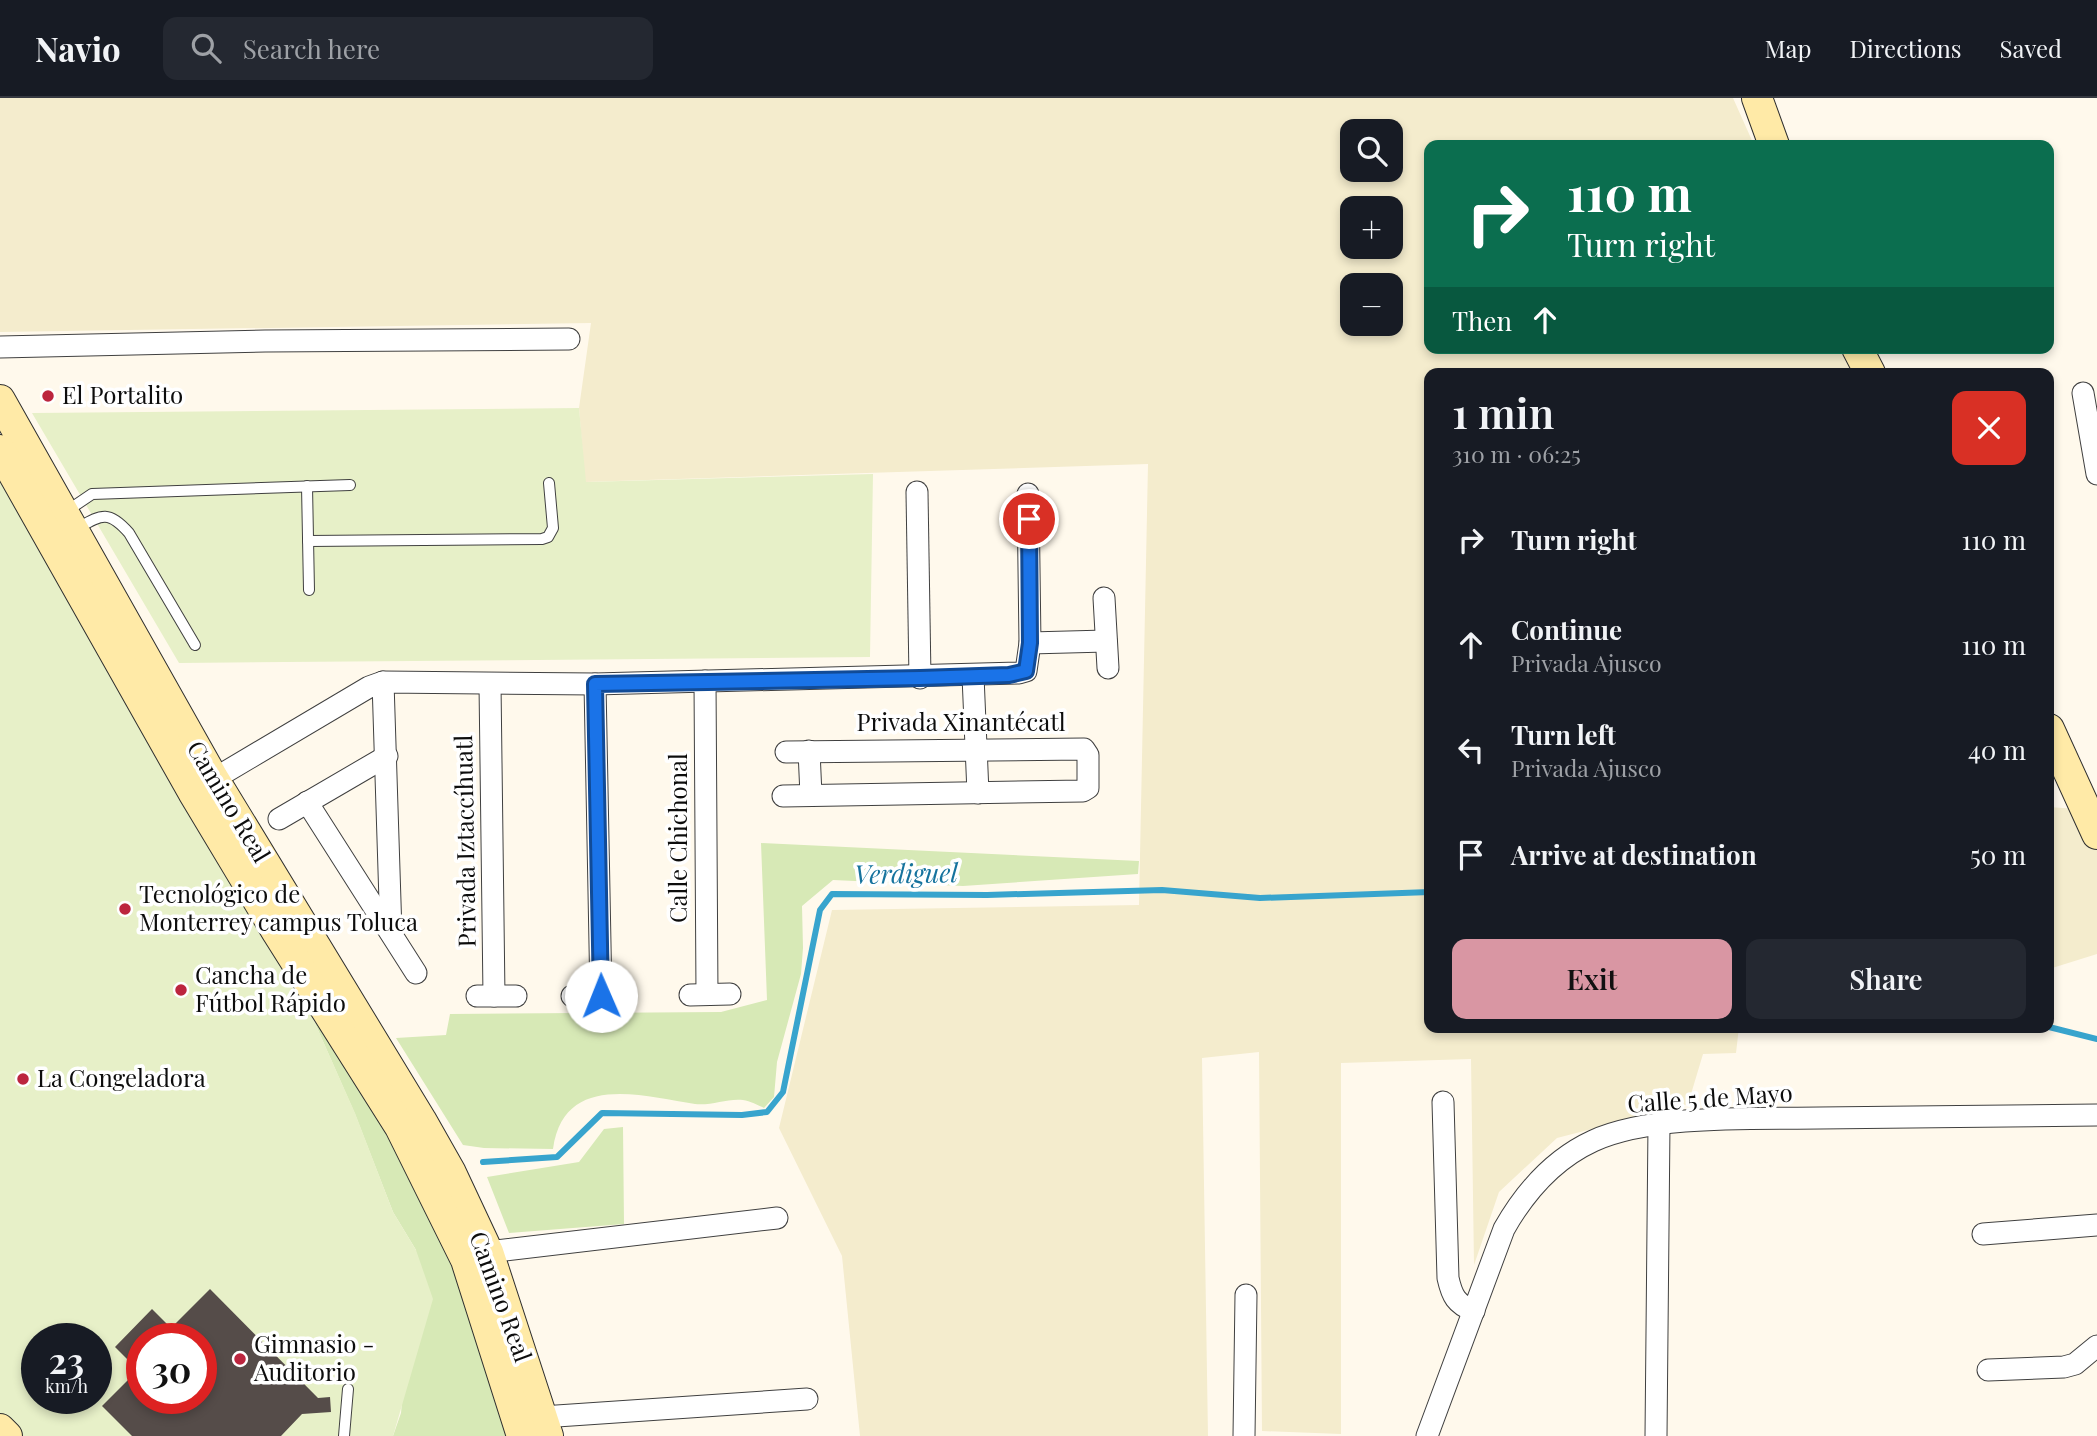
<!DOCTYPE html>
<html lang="en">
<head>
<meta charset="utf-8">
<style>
  :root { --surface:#171b24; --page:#242831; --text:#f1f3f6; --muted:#9ea1a6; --line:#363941; --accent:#d996a3 }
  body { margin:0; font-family:"Playfair Display",serif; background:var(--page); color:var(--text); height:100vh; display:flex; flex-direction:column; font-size:26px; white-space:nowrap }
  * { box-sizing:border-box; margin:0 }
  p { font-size:23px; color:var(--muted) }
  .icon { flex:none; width:38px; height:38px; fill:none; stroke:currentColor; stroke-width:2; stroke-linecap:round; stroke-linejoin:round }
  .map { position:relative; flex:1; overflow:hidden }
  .side { position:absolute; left:1424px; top:270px; width:630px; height:665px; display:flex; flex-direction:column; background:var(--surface); border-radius:14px; box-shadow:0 4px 10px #0003 }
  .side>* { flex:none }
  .top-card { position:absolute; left:1424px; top:42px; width:630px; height:214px; border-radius:14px; box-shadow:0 4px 10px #0003; background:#0b6e4f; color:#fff; overflow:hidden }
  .buttons { position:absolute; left:1340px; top:21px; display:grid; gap:14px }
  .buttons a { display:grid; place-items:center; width:63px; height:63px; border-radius:14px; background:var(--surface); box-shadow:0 4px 10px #0003; font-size:35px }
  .speed { position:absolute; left:21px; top:1225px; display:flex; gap:14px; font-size:35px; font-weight:700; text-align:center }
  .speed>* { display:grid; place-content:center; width:91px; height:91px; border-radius:50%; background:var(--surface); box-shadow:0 4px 10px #0003; line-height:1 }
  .speed small { font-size:18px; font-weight:400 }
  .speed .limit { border:10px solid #d22; background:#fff; color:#111 }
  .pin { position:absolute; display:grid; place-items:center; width:60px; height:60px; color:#fff; margin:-30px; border:4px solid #fff; border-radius:50%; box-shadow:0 2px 7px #0007 }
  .me { position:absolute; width:77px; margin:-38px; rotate:359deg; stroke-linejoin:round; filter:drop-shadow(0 0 5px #0008) }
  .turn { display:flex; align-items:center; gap:24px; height:147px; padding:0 28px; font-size:32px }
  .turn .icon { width:91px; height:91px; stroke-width:2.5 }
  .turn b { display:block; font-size:49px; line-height:60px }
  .then { display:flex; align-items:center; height:66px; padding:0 28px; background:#0003; gap:14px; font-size:26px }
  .round { display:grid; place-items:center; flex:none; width:74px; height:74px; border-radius:14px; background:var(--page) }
  .headline { display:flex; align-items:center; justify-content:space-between; height:119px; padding:0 28px }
  h1 { font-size:42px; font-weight:600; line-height:52px }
  .button { display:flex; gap:14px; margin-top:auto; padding:14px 28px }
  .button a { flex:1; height:80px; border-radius:14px; background:var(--accent); color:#111; font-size:28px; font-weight:600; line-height:80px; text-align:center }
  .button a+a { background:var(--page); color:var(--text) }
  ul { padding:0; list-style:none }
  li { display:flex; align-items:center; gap:21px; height:105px; padding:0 28px }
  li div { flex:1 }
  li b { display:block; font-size:26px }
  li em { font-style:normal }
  header { display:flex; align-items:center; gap:42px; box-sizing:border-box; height:98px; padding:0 35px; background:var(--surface); border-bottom:2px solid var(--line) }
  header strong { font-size:33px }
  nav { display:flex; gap:38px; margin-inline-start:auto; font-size:24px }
  .search { width:490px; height:63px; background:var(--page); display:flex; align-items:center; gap:18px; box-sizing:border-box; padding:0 24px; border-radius:14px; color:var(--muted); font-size:26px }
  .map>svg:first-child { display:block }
  .farmland { fill:#f4eccd; fill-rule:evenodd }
  .green { fill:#d7e9b6 }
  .pitch { fill:#e7f0c8; fill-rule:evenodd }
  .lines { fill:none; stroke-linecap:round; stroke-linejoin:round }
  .stream { stroke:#38a4cd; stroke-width:6 }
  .building { fill:#554c49; fill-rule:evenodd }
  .lane-casing { stroke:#404040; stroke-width:12 }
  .street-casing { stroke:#404040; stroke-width:23 }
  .secondary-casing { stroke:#2f2f2f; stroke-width:32 }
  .lane { stroke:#fff; stroke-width:10 }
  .street { stroke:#fff; stroke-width:21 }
  .secondary { stroke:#ffeaa7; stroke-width:30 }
  .route-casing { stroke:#114b97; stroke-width:18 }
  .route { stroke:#1a73e8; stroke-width:12 }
  .poi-dot { fill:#bc253e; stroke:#fff; stroke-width:2.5 }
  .labels { text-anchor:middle; stroke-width:7; stroke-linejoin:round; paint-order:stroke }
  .poi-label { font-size:24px; fill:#0d0d0d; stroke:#fff; text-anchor:start }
  .street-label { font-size:24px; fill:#0d0d0d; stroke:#fff }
  .water-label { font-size:26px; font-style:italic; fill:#16739e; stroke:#fff }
</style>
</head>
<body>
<header>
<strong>Navio</strong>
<div class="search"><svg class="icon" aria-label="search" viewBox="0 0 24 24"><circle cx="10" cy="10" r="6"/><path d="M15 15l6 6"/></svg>Search here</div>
<nav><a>Map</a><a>Directions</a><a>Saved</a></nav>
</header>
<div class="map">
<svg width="2097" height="1338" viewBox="0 0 2097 1338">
  <rect width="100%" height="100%" fill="#fff9ec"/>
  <g class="farmland">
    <path d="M0,0H1733L1754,47H1430V250H1842L1855,275H1430V929H1739L1736,955L1703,956L1688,1006L1557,1040L1499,1094L1474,1167L1471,961L1341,965V1336L1262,1333L1259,954L1202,960L1208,1338H860L842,1158L779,1030L832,812L1139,807L1148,366L585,384L579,310L591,225L0,234ZM1353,33H1391V72H1353ZM1353,110H1391V149H1353ZM1353,187H1391V226H1353Z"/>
    <polygon points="2049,709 2077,711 2097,751 2097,856 2049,871"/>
  </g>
  <g class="green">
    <path d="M761,745L1139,763L1138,776L963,788L833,782L802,808L803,850L801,876L777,964L774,999L764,1010C758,1007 750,1003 743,1002C728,1000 711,1008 695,1006C642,998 564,974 553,1051L484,1050L463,1047L396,940L446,937L450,916L721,914L767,902Z"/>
    <path d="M314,923C375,996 432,1101 466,1190C484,1238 496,1289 510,1338H393L401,1315L416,1152L393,1114L355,1016Z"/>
    <polygon points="623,1029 624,1126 509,1135 487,1079 579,1064 604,1031"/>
  </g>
  <g class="pitch">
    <polygon points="579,310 586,384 873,376 870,559 179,565 32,315"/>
    <path d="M0,364L314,923L355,1015L393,1114L416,1152L433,1201L393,1338H0ZM37,1241H96V1300H37ZM142,1241H201V1300H142Z"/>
  </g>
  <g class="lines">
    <g class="stream">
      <polyline points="2049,929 2097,941"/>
      <polyline points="483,1064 557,1059 602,1015 742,1017 767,1014 783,994 820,812 832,796 987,797 1162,792 1260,800 1430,794"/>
    </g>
  </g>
  <path class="building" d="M210,1191L318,1300L330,1299L331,1314L302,1316L281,1338H132L102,1308L138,1272L115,1249L152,1211L171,1230ZM142,1241H201V1300H142Z"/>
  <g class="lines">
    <g class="lane-casing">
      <g id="lane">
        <polyline points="307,388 309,492"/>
        <polyline points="64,415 92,396 350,387"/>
        <path d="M76,431C101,417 108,411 129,435L195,547"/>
        <polyline points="308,443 542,441 548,439 553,430 549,385"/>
        <polyline points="344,1338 348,1291"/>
      </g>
    </g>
    <g class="street-casing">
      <g id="street">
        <polyline points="0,249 265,243 569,241"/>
        <polyline points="2083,295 2097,376"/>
        <polyline points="917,394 920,580"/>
        <polyline points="1104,500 1108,570"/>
        <polyline points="1030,545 1106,543"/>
        <polyline points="973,578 978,695"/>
        <polyline points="705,583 707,896"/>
        <polyline points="383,584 391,835"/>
        <polyline points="490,586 494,898"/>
        <polyline points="595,586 601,898"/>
        <polyline points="809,653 811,697"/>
        <polyline points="202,688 369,589 383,584 595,586 1019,575 1026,573 1030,545 1028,396"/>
        <polyline points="783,698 1083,693 1088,690 1088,657 1084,651 786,654"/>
        <polyline points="307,704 416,875"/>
        <polyline points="279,721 387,658"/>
        <polyline points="690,897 730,896"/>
        <polyline points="477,898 516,898"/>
        <polyline points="572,898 625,897"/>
        <path d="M1443,1004L1448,1180C1452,1198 1456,1206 1474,1213"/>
        <polyline points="1983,1136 2097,1127"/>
        <polyline points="488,1154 777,1120"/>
        <polyline points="1988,1272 2064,1269 2075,1266 2097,1248"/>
        <polyline points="542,1319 807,1301"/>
        <polyline points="1244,1338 1246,1197"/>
        <path d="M1427,1338L1504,1131C1525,1094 1554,1061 1593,1043C1652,1016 1755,1021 1820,1020C1912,1019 2005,1018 2097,1017"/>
        <polyline points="1656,1338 1659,1026"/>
      </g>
    </g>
    <g class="secondary-casing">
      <g id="secondary">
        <polyline points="1757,0 1774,47"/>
        <polyline points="1857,250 1870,275"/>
        <polyline points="0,302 213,680 421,1022 451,1075 488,1154 548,1338"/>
        <polyline points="0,352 193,694 277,834 400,1029 466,1162 522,1338"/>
        <polyline points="2049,631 2097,736"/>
        <polyline points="0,1331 7,1338"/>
      </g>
    </g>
    <use href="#lane" class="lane"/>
    <use href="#street" class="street"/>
    <use href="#secondary" class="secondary"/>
  </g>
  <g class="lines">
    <g class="route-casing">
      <polyline id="route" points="601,898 595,586 920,580 1009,577 1026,573 1030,545 1029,421"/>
    </g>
    <use href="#route" class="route"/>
  </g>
  <g class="poi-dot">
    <circle cx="48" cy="298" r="7"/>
    <circle cx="125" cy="811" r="7"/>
    <circle cx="181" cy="892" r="7"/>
    <circle cx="23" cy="981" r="7"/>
    <circle cx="240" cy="1261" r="7"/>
  </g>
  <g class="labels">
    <g class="poi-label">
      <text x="62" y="306">El Portalito</text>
      <text x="139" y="805">Tecnológico de<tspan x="139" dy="28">Monterrey campus Toluca</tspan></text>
      <text x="195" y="886">Cancha de<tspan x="195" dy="28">Fútbol Rápido</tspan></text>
      <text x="37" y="989">La Congeladora</text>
      <text x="254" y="1255">Gimnasio -<tspan x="254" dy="28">Auditorio</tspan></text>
    </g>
    <g class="street-label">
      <text x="961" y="633">Privada Xinantécatl</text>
      <text transform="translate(228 704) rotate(59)" y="8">Camino Real</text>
      <text transform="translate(679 740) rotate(-90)" y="8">Calle Chichonal</text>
      <text transform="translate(466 743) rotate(-91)" y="8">Privada Iztaccíhuatl</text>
      <text transform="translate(1710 1001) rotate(-4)" y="8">Calle 5 de Mayo</text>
      <text transform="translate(500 1199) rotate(70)" y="8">Camino Real</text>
    </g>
    <g class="water-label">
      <text transform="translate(906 776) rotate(-1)" y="9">Verdiguel</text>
    </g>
  </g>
</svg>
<div class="buttons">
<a><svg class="icon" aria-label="search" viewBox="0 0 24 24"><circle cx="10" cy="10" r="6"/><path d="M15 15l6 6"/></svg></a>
<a>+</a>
<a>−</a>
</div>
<div class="speed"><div>23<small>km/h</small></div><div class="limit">30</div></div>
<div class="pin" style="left:1029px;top:421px;background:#d93025"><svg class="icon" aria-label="arrive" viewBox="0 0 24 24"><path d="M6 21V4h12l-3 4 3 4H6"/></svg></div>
<svg class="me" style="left:601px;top:898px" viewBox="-20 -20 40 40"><circle r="19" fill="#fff"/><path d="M0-13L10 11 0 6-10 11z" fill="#1a73e8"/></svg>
<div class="top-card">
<div class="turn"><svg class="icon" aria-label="right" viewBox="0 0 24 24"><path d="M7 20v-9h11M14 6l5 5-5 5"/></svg><div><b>110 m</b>Turn right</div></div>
<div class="then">Then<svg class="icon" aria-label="ahead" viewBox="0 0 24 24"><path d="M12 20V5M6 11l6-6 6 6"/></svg></div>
</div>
<section class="side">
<div class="headline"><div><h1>1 min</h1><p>310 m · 06:25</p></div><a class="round" style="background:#d93025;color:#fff"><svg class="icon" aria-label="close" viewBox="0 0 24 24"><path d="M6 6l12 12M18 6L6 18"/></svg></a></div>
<ul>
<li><svg class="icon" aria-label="right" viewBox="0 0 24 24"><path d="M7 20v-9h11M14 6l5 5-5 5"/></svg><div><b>Turn right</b></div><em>110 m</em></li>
<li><svg class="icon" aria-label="ahead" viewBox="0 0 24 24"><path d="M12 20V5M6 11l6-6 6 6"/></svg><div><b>Continue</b><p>Privada Ajusco</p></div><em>110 m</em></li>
<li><svg class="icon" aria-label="left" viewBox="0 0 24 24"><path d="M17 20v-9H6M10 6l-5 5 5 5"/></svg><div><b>Turn left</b><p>Privada Ajusco</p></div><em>40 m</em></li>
<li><svg class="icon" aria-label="arrive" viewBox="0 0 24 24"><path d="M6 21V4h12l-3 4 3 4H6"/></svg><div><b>Arrive at destination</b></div><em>50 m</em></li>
</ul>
<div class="button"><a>Exit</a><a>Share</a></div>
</section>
</div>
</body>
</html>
